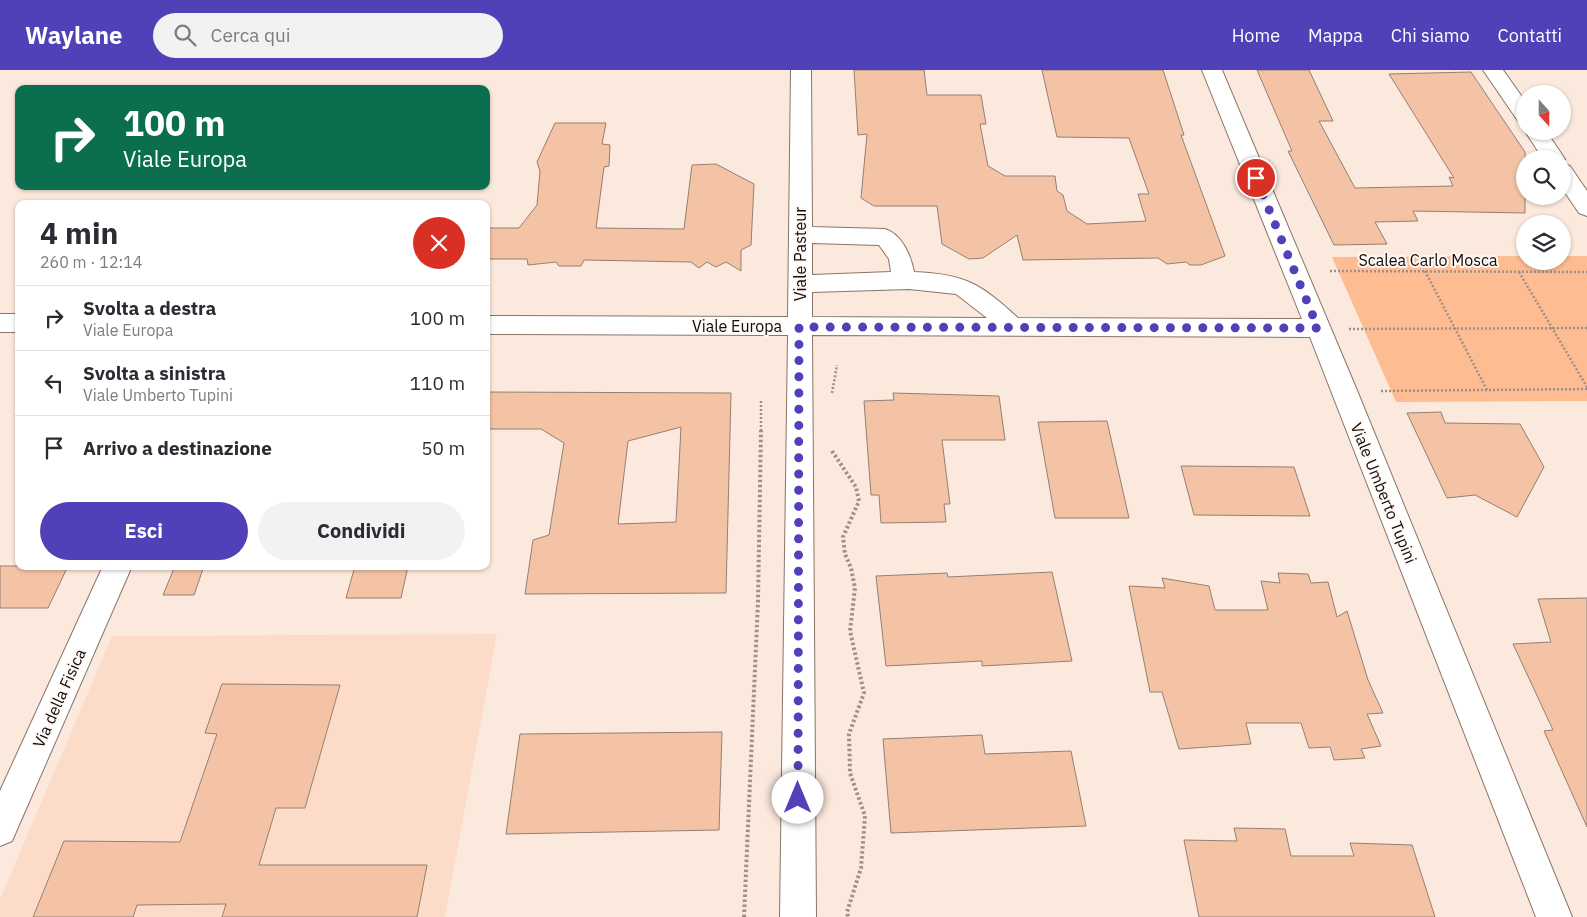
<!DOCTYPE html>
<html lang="it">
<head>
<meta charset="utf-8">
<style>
  :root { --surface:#fff; --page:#f2f2f3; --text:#2b2b33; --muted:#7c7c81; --line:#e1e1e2; --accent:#5041b8 }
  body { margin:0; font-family:"IBM Plex Sans",sans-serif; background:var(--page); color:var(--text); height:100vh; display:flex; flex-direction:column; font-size:19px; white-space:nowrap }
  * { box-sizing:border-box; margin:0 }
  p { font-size:16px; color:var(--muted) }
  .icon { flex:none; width:28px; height:28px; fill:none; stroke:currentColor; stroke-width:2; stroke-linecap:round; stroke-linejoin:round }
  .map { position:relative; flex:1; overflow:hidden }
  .details { position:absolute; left:15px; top:130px; width:475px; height:370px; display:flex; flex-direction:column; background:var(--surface); border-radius:10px; box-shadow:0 1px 4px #0004 }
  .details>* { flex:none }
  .guide { position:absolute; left:15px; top:15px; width:475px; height:105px; border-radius:10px; box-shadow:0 1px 4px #0004; background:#0b6e4f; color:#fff; overflow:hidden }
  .needle { width:32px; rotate:159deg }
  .controls { position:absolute; left:1516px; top:15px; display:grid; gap:10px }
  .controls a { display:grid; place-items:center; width:55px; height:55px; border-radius:50%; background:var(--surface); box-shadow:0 1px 4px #0004; font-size:25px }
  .pin { position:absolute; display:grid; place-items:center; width:42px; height:42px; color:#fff; margin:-21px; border:2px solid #fff; border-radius:50%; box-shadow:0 1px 5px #0007 }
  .me { position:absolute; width:55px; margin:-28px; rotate:0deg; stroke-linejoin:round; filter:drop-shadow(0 0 4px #0008) }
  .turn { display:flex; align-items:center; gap:18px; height:105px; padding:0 25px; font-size:22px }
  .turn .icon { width:65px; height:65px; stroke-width:2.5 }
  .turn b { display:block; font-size:35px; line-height:42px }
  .round { display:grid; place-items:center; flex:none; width:52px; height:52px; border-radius:26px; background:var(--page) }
  .head { display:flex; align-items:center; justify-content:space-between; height:85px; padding:0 25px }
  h1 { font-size:30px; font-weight:700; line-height:38px }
  .button { display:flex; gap:10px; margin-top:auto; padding:10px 25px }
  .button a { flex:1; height:58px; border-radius:30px; background:var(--accent); color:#fff; font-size:20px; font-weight:700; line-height:58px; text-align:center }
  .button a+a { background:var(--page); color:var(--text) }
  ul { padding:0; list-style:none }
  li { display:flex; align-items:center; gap:15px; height:65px; padding:0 25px; border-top:1px solid var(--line) }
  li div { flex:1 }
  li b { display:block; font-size:19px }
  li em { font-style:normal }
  header { display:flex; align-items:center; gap:30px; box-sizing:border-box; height:70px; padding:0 25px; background:var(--accent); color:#fff }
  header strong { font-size:24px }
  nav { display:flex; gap:28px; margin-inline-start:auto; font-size:18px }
  .search { width:350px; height:45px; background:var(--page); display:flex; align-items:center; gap:12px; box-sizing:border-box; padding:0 18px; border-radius:28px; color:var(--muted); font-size:19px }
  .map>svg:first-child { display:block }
  .built { fill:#fcdcc9 }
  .green { fill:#fdbc92 }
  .building { fill:#f4c3a6; stroke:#957f72; fill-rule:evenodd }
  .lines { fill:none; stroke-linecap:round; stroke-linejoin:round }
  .minor-casing { stroke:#8a7467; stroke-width:2 }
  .path-far1 { stroke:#9e9087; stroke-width:2.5; stroke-dasharray:2 2; stroke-linecap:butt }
  .path { stroke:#9e9087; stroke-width:4; stroke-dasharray:2.5 2.5; stroke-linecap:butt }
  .minor { fill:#fff; fill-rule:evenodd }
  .route { stroke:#5041b8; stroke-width:9; stroke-dasharray:0 16.2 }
  .labels { text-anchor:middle; stroke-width:4; stroke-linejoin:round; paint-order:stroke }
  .street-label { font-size:16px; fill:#120b06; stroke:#fef9f6 }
</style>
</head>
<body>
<header>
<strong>Waylane</strong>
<div class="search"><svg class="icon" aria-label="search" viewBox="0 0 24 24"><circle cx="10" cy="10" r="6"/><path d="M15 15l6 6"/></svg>Cerca qui</div>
<nav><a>Home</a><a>Mappa</a><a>Chi siamo</a><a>Contatti</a></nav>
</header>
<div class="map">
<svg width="1587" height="847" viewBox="0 0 1587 847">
  <rect width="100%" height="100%" fill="#fce9dd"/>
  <polygon class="built" points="497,564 445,847 0,847 0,829 112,566"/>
  <polygon class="green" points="1525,186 1525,191 1562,191 1563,186 1587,186 1587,331 1396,332 1332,187"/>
  <g class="building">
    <polygon points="854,0 924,0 927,25 981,25 986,54 980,54 988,96 1005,106 1055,106 1057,121 1063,125 1067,141 1087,154 1146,151 1138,124 1149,124 1129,68 1057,67 1042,0 1163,0 1184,65 1181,65 1225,186 1201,195 1190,195 1186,192 1167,194 1158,188 1023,190 1017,165 983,188 969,189 942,174 937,136 874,136 861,128 867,64 858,65"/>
    <polygon points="1257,0 1309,0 1333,51 1319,51 1355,118 1453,116 1449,107 1454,108 1389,4 1471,2 1525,82 1525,143 1413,141 1418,151 1375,152 1387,174 1334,175 1288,81 1292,81"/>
    <polygon points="555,53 606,53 602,74 610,75 609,96 604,97 596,158 684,159 692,95 716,94 754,114 751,175 741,180 741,201 726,192 716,197 707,192 699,198 691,192 584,190 581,196 559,196 556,192 528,195 527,189 486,189 486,158 519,158 537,135 540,101 537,92"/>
    <path d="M486,322L731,323L726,523L525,524L533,470L549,465L564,373L541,359H486ZM681,357L676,452L618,454L628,371Z"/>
    <polygon points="893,323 999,326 1005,370 942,370 950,434 944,434 946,452 881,453 879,425 871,425 864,331 894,330"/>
    <polygon points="1441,342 1445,353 1520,354 1544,397 1517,447 1475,425 1447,428 1407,343"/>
    <polygon points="1107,351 1129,448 1055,448 1038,352"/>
    <polygon points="1181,396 1294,397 1310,446 1194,445"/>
    <polygon points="0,496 68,496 48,538 0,538"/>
    <polygon points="175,496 204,496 194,525 163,525"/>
    <polygon points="355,496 408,496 401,528 346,528"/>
    <polygon points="1052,502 1072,591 982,596 982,591 886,596 876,506 947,503 948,507"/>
    <polygon points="1278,503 1308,504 1311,513 1328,512 1337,547 1347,541 1368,610 1383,643 1367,644 1381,676 1361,679 1365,688 1334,690 1330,677 1309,678 1301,653 1246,653 1251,674 1179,679 1162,622 1150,622 1129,516 1165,518 1162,508 1209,516 1215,540 1268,540 1261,511 1280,513"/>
    <polygon points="1587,528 1587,757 1544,661 1553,660 1513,574 1551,572 1538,529"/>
    <polygon points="222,614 340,615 305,738 276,738 259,795 427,795 417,847 222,847 226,834 137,835 133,847 33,847 64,771 180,772 217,664 205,663"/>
    <polygon points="722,662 719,760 506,764 520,664"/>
    <polygon points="982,665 985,684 1071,681 1086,756 891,763 883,669"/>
    <polygon points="1234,758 1285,759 1291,786 1354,786 1350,773 1412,775 1435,847 1199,847 1184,770 1237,771"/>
  </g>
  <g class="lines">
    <g class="minor-casing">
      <g id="minor">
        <path d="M791,0H811L812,157L885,159C902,164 911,186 914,202C965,204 981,214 1018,248L1302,249L1202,0H1222L1356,318L1572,847H1536L1310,267L812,265L816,847H780L788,265L486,264V246L788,247ZM812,173L879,175L889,189L891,202L812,205ZM909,219L956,224L987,248L812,247V222Z"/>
        <polygon points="1483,0 1503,0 1525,31 1525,52 1518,51"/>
        <polygon points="1525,61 1546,61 1565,89 1562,92 1562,89 1543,89"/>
        <polygon points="1562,94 1570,96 1587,121 1587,146 1579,143 1562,118"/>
        <rect x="0" y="244" width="19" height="18"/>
        <polygon points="103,496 132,496 12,771 0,776 0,721"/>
      </g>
    </g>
    <g class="path-far1">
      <polyline points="1330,201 1587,202"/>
      <polyline points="1425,201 1487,320"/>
      <polyline points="1519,202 1587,317"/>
      <polyline points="1349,259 1587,258"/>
      <polyline points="1381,321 1587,319"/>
      <polyline points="832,323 837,295"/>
      <polyline points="761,361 761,331"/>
    </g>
    <g class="path">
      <polyline points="832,381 856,417 859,431 843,467 845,484 851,498 855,518 850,561 864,623 849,664 850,703 865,746 861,798 847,842 848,847"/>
      <polyline points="744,847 758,531 761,360"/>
    </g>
    <use href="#minor" class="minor"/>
  </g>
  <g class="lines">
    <polyline class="route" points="798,728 799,257 1318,258 1256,108"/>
  </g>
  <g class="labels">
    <g class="street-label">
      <text transform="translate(800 184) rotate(-90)" y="6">Viale Pasteur</text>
      <text x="1428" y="196">Scalea Carlo Mosca</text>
      <text x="737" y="262">Viale Europa</text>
      <text transform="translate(1384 423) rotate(68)" y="6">Viale Umberto Tupini</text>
      <text transform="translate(59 628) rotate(-66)" y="6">Via della Fisica</text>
    </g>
  </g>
</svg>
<div class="controls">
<a><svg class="needle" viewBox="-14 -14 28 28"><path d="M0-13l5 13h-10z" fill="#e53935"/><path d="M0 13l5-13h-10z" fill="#7c7c81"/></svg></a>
<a><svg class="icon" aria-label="search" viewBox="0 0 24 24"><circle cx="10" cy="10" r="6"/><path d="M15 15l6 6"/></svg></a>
<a><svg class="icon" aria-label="layers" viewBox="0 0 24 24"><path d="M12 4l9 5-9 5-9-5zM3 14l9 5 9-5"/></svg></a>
</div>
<div class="pin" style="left:1256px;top:108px;background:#d93025"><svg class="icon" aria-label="arrive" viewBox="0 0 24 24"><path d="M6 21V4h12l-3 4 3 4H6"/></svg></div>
<svg class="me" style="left:798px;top:728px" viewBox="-20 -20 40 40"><circle r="19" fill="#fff"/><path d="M0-13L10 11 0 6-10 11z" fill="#5041b8"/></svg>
<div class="guide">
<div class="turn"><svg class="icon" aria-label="right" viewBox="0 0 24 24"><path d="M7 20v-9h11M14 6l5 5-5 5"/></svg><div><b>100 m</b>Viale Europa</div></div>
</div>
<section class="details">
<div class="head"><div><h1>4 min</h1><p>260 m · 12:14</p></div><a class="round" style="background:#d93025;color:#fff"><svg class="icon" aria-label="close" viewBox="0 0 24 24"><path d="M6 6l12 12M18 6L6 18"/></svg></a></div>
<ul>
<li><svg class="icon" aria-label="right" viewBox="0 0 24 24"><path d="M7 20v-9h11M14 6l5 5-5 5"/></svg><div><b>Svolta a destra</b><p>Viale Europa</p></div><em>100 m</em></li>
<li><svg class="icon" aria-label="left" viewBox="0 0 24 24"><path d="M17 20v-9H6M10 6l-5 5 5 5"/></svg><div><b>Svolta a sinistra</b><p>Viale Umberto Tupini</p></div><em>110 m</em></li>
<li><svg class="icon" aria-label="arrive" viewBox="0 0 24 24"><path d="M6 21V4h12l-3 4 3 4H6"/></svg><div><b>Arrivo a destinazione</b></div><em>50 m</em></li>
</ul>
<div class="button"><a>Esci</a><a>Condividi</a></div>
</section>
</div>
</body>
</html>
